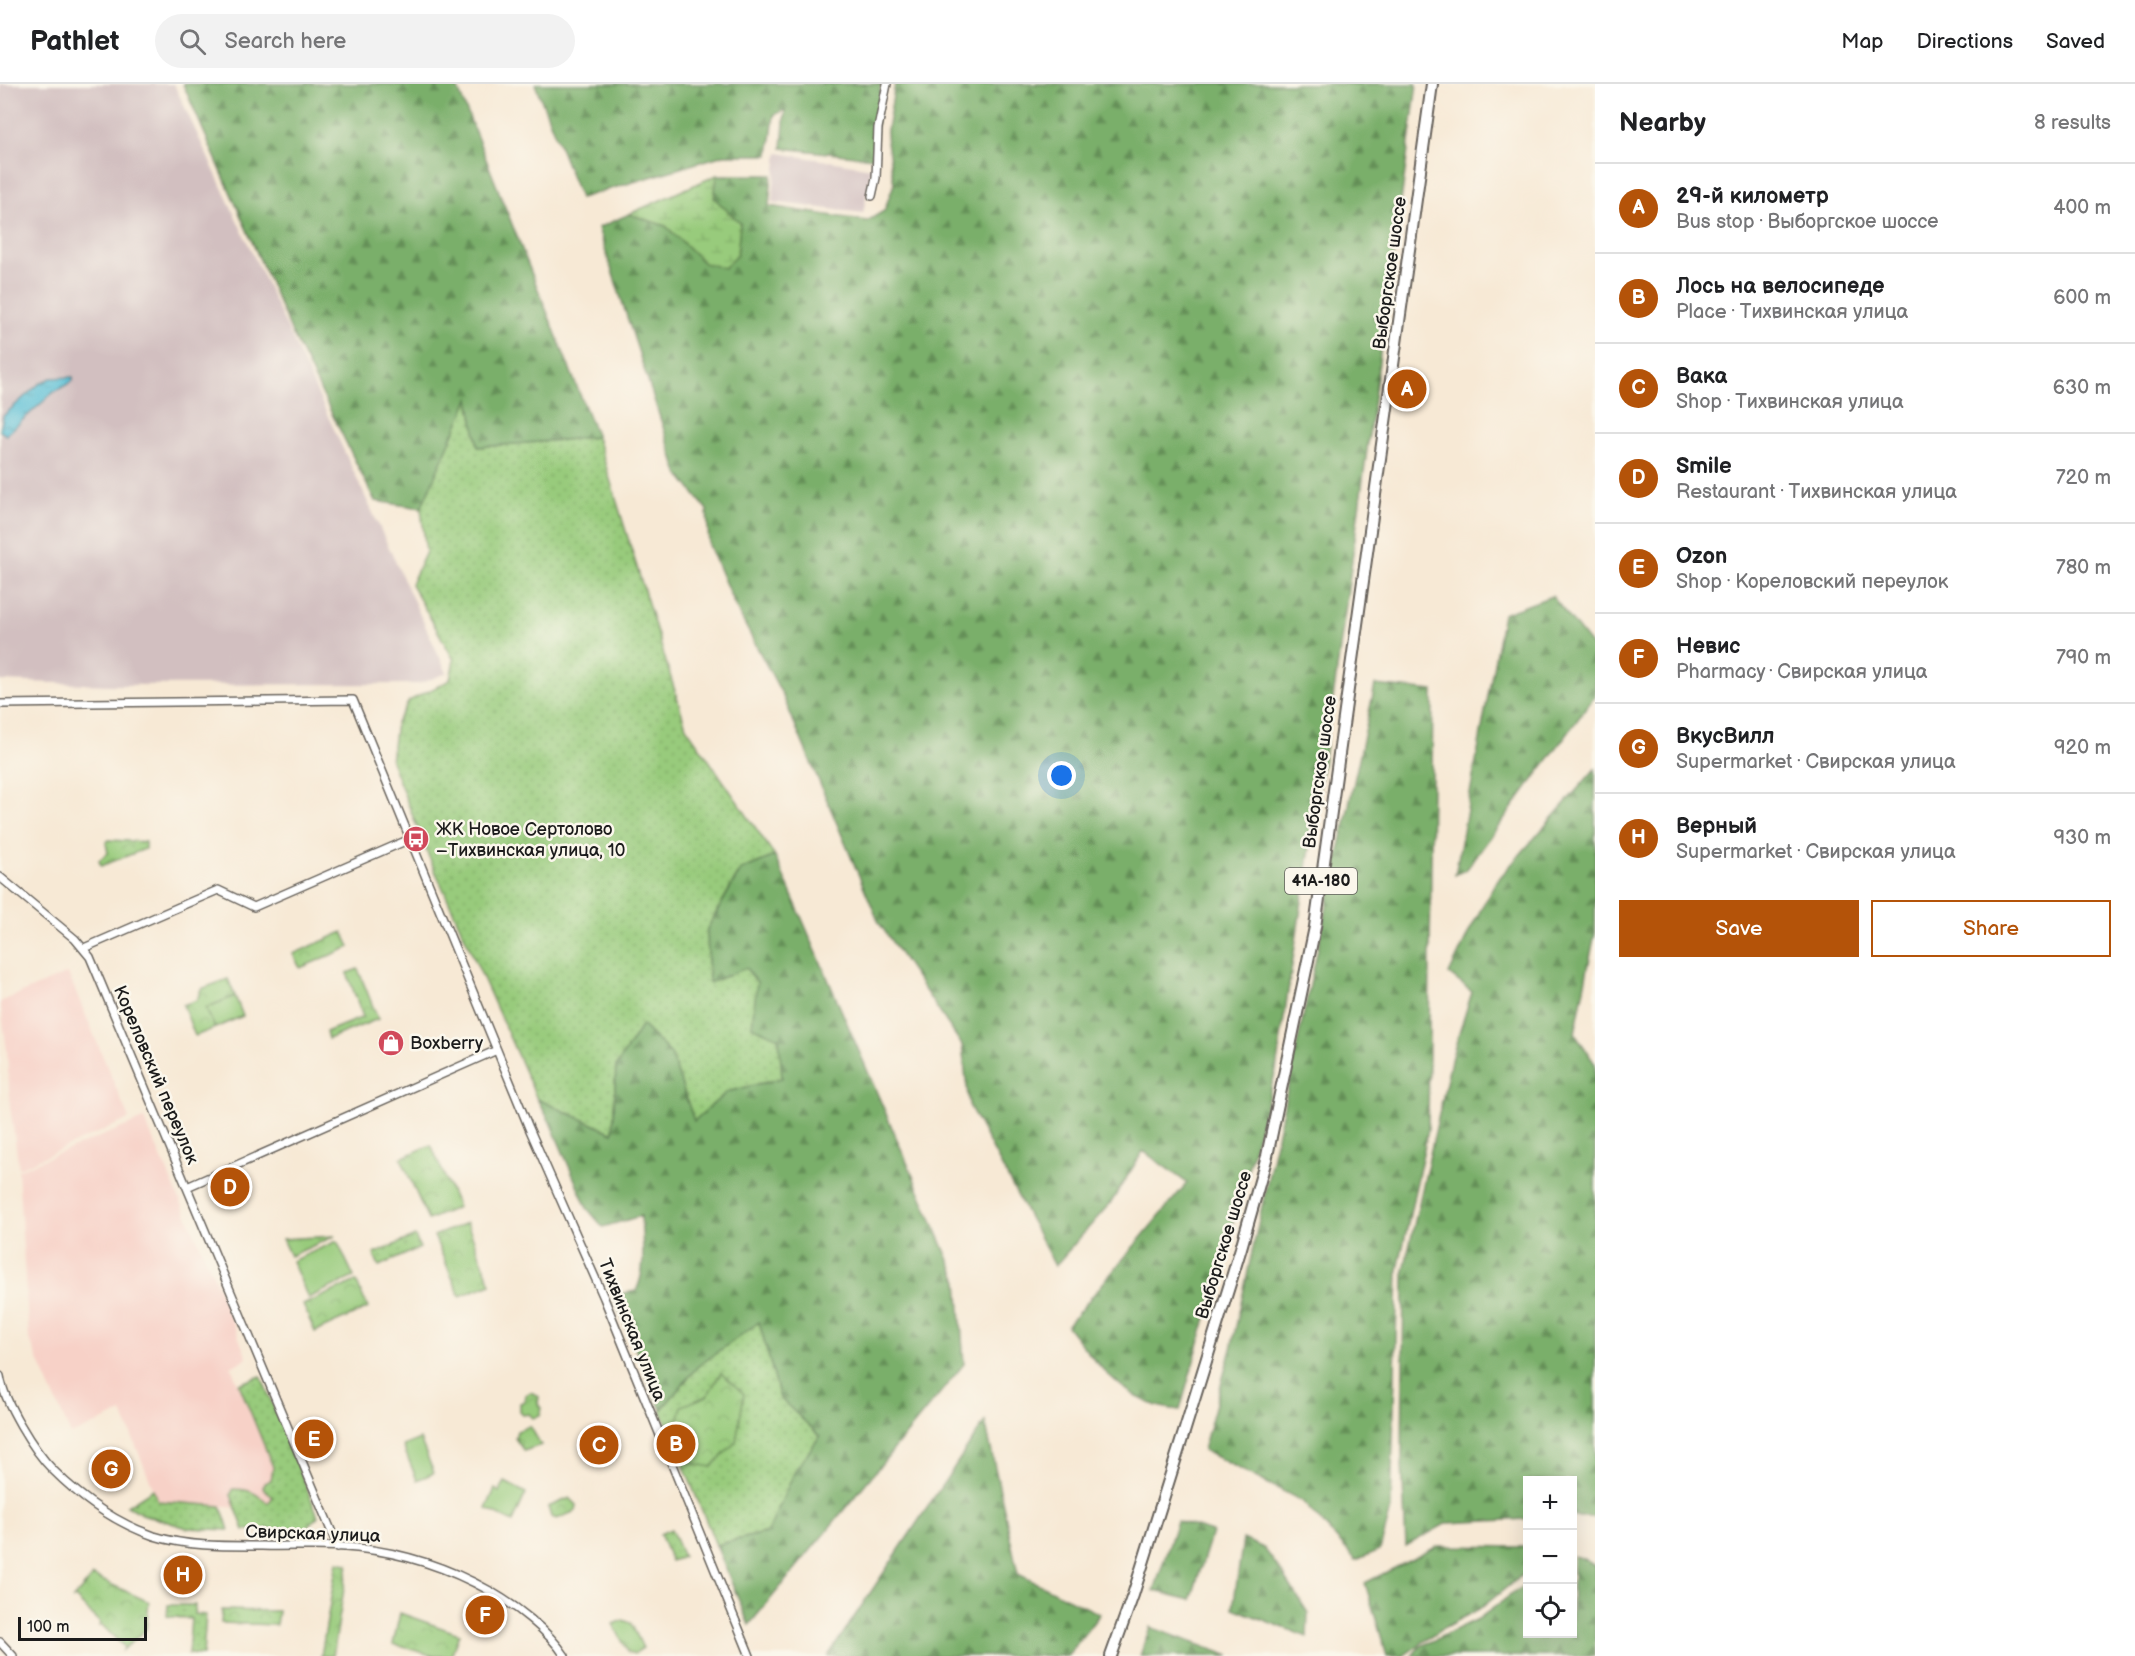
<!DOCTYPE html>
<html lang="en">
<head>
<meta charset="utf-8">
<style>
  :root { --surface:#fff; --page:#f2f2f2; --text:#202124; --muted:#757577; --line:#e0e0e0; --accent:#b45309 }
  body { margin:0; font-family:"Balsamiq Sans",sans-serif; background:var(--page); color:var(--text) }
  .controls { position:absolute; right:18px; bottom:18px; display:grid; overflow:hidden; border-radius:0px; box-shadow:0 6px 24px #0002 }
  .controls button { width:54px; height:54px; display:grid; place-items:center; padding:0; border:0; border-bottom:2px solid var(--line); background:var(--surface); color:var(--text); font:30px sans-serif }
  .scale { position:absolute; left:18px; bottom:15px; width:129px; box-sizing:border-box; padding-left:6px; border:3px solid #1c1c1c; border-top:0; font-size:16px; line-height:21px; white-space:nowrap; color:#1c1c1c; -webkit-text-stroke:4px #fbf7ec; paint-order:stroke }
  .you { position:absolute; left:1062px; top:692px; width:21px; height:21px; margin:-15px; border:4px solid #fff; border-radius:50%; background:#1a73e8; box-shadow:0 0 0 9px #1a73e833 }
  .badge { display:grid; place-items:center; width:39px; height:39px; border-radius:50%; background:var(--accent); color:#fff; font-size:20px; font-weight:700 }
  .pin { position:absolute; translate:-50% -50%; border:3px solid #fff; box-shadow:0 2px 6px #0006 }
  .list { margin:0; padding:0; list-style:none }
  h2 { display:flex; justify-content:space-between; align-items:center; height:78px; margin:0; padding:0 24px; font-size:26px }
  h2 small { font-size:20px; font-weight:400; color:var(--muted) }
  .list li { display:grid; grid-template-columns:39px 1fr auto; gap:18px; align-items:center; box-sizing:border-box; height:90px; padding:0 24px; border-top:2px solid var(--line) }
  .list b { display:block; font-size:22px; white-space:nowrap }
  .list p { margin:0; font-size:20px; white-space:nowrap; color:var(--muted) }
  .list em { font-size:20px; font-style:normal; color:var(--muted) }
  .actions { display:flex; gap:12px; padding:18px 24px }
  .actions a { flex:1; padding:14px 0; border:2px solid var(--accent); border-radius:0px; text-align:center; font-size:21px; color:var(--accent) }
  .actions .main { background:var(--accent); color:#fff }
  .icon { flex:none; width:33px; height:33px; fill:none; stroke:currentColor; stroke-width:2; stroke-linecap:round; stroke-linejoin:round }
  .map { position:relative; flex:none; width:1595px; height:1572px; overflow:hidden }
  header { display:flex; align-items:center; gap:36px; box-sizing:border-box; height:84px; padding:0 30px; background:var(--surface); border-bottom:2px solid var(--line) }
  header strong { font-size:28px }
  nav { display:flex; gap:33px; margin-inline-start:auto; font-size:21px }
  .search { width:420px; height:54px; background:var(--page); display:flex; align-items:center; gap:15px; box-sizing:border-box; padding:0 21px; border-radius:33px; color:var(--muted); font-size:22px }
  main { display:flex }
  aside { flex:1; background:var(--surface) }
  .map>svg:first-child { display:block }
</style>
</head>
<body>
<header>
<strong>Pathlet</strong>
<div class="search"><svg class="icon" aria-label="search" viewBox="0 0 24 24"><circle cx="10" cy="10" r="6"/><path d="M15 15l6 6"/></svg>Search here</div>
<nav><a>Map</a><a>Directions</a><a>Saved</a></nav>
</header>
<main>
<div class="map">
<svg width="1595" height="1572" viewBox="0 0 1595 1572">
  <defs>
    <pattern id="grass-dots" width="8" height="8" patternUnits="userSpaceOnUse" patternTransform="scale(1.5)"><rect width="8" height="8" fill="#98cb7b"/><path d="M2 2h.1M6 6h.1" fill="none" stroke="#82ae6a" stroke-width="1.8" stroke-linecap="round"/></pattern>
    <pattern id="forest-firs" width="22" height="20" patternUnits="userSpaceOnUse" patternTransform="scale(1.5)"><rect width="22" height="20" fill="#7aaf6b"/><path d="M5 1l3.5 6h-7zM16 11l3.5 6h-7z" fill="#638e57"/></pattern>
    <pattern id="wetland-marsh" width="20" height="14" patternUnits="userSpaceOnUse" patternTransform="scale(1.5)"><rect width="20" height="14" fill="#98cb7b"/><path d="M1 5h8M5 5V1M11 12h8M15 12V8" fill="none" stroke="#82ae6a"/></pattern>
    <pattern id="park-crowns" width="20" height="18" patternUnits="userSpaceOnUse" patternTransform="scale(1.5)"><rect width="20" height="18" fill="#98cb7b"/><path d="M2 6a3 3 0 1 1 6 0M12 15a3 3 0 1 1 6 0" fill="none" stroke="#82ae6a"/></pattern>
    <pattern id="water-ripples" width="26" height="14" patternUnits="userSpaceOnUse" patternTransform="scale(1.5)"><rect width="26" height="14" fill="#57bed5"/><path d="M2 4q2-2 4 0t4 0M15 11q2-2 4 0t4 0" fill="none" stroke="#479aac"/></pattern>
  </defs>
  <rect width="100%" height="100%" fill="#fbf7ec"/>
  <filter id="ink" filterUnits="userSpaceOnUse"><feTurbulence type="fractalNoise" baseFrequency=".0167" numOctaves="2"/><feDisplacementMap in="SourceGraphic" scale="12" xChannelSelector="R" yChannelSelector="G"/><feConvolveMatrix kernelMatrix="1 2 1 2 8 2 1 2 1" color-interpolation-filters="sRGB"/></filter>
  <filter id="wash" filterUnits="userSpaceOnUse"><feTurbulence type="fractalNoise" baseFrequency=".008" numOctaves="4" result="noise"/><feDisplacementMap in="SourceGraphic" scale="24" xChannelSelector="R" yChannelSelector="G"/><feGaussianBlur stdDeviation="1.35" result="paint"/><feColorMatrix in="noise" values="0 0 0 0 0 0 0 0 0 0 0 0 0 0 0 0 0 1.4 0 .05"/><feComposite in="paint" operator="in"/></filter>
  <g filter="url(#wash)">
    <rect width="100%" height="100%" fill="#f7e9d5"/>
    <path fill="#f7d1c7" d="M68,889l61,146 -110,49 -9,-62 -3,-56 -7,-48z
      M144,1035l75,169 28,70 -16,9 51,124 -14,20 -110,-11 -36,-88 -51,23 -42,-96 -11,-169z"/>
    <path fill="#d2bfc0" d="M0,0h174l273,589 -29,11 -307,1 -111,-4z
      M778,69l94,15 -9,45 -91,-11z"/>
    <path fill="url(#grass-dots)" stroke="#5a744c" stroke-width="1.5" d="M469,314l9,49 119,-10 89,290 89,129 -35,14 -33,59 2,54 37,-15 12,15 -6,43 27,12 4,40 -56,14 -33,29 -23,-67 -55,12 -3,67 -76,-34 -108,-242 -38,-96 5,-38 13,-22 41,-21 4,-20 -43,-76 15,-32 -5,-44z
      M415,1152l5,12 -41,18 -5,-12z
      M759,1238l21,76 40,38 -25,35 -27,61 -52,13 -55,-135 36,-43z
      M261,1292l57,140 -9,9v3l-65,2 -13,-35 2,-6c16,0 23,4 35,14l5,-6 -10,-9 1,-5 7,-3 2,-13 -34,-83z
      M153,1405l5,12 63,5 8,24 -42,-2 -45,-14 -15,-8z
      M671,1445l12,28 -12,4 -11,-27z
      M168,1521h27l-1,9 12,1 -3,40 -15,-1 3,-35 -24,-3z"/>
    <path fill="url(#forest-firs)" stroke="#4b6644" stroke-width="1.5" d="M183,0h273l141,353 -119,10 -9,-48 -48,109 -46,-7 -83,-168z
      M535,0h346l-8,74 -91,-10 3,-38 -11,5 -5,40h-45l-144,43z
      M895,0h522l-84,615 -57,371 -96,340c-8,-1 -16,-2 -23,-4 -40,-14 -65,-48 -90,-80l120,-143 -44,-32 -31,50 -57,65 -86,-161 -7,-60 -83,-122 -97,-229 -47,-88 -26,-61 -2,-35 -29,-37 -80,-245 31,-14 37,12 38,37 33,-8 3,-32 -26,-25 3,-23h55l-3,31 98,15 17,-10 10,-27 -8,-48z
      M1552,512l43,54v46l-128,173 -12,6 48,-261z
      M1375,601l58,6 -5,439 -30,140 -7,239 -11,41 -24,10 -54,-59 -99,-51 28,-101z
      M1595,685v164l-20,100 20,31v453h-22l-1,-37h-44l-1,39 -80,4 -41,23 -4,-83 2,-193 48,-214 20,-64 -23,-18 21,-44 25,-47z
      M775,772l183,425 6,83 -215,261 -33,-80 52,-13 27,-61 25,-35 -40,-38 -21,-76 -62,45 -36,43 -48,-115 23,-4c11,-22 6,-50 5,-75l-38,11 -16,-19 -37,-86 -13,-23 76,34 3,-67 26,-41 29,29 23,67 33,-29 55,-14 -3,-40 -27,-12 5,-44 -11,-14 -37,15 -2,-54 34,-59z
      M985,1337l33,153 82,40 -33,42h-239z
      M1177,1437l35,11 -21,68 -37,-9z
      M1243,1455l21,9 21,29 23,36 -1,24 -74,-29z
      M1438,1462l89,1v24l-46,37 -36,19 -42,29h-16l-22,-73z
      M1573,1472l9,2 13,8v90h-183l7,-9 59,-28 49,-36 1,51h44z
      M1150,1543l80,29h-90z"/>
    <path fill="url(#wetland-marsh)" stroke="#5a744c" stroke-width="1.5" d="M717,91l-3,23 26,25 -3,32 -13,13 -20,-5 -38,-37 -37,-12z"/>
    <path fill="url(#park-crowns)" stroke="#5a744c" stroke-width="1.5" d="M109,756l36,2v7l-44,17 -2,-6 9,-7 -2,-10z
      M343,848l7,15 -50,21 -7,-14z
      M358,885l20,50 -50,20 -2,-7 37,-15 -16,-44z
      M228,895l7,17 -29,12 9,20 -20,8 -12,-31 14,-5 4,-11z
      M431,1061l27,62 -30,13 -27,-62z
      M467,1139l24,61 -31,12 -26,-60z
      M335,1152l-45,20 -8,-17z
      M356,1197l12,27 -53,24 -12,-27z
      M721,1289l23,21 -8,48 -25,25 -29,-6 -9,-21 9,-34 25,-10z
      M531,1308l8,5 -1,7 4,4 -2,8 -7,2 -4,-4 -6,1 -3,-3v-9l5,-2 1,-6z
      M530,1342l11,19 -17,6 -9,-13 2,-7z
      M570,1414l7,7 -1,6 -19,8 -6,-2 -3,-10z
      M337,1478l11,2 -15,92h-12z
      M93,1492l56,26 -3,27 -23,21 1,-3 -22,-22 -3,1 1,-3 -25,-25 -3,2z
      M222,1526l56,1 -2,14 -55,-2z
      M400,1529l59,21 -8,22h-17l-41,-12z
      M623,1536l8,3 12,25 -9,6 -6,-2 -15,-28z"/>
    <path fill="#98cb7b" stroke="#5a744c" stroke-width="1.5" d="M235,912l8,20 -28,12 -9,-20z
      M337,1157l17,36 -46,21 -16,-37z
      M420,1355l14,34 -17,7 -14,-34z
      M505,1398l21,11 -13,29 -27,-13 9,-20 4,3z"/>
    <path fill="url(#water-ripples)" stroke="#3a6d78" stroke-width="1.5" d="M73,293v4l-19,11 -48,43 -6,-4 3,-15 36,-32 12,-6z"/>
  </g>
  <g filter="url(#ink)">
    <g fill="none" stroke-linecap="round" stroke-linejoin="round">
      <defs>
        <path id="street" d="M872,112l4,-18 2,-50 9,-44
          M0,620l353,-4 176,428 75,170 146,358
          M0,793l75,62 15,18 248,590
          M84,864l134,-58 36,17 156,-68
          M187,1103l310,-137
          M0,1292c4,26 34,75 53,94 28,28 63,53 101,66 35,11 72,10 108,10 31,1 64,-2 95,2 47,5 92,20 133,43 26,15 58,39 75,65
          M0,1558l13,14"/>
        <path id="primary" d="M1111,1572l22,-61 52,-166 56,-181 26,-92 48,-229 117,-843"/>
      </defs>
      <use href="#street" stroke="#69645d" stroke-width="10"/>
      <use href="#primary" stroke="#69645d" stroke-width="14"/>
      <use href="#street" stroke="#fff" stroke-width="7"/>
      <use href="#primary" stroke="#fff" stroke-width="10"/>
    </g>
  </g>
  <defs>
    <symbol id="bus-disc" viewBox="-11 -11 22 22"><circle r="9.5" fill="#d1495b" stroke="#fbf7ec"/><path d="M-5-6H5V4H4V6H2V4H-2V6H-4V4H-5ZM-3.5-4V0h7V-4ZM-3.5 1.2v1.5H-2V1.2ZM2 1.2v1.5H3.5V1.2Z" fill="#fff"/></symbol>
    <symbol id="shop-disc" viewBox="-11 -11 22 22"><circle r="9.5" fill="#d1495b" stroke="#fbf7ec"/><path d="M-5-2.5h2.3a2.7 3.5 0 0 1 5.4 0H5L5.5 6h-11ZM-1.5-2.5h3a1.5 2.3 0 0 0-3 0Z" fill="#fff"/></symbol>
  </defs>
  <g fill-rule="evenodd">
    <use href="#bus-disc" x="401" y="740" width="30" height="30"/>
    <use href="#shop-disc" x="376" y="944" width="30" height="30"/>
  </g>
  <g text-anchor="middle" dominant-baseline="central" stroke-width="5" stroke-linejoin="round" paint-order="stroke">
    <rect fill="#fbf7ec" stroke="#5f5e5a" stroke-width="1.5" x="1285" y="784" width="72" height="26" rx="4.5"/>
    <g font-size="16" font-weight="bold" fill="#1c1c1c">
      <text x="1321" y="797">41А-180</text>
    </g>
    <g font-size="18" fill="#1c1c1c" stroke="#fbf7ec">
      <text transform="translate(1390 189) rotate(-82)">Выборгское шоссе</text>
      <text transform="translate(1320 688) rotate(-82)">Выборгское шоссе</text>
      <text transform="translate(156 991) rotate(67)">Кореловский переулок</text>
      <text transform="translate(1224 1161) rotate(-73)">Выборгское шоссе</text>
      <text transform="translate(632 1246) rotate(68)">Тихвинская улица</text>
      <text transform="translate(313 1450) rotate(2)">Свирская улица</text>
    </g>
    <g font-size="18" fill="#1c1c1c" stroke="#fbf7ec" text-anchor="start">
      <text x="436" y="745">ЖК Новое Сертолово<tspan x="436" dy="21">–Тихвинская улица, 10</tspan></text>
      <text x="410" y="959">Boxberry</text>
    </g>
  </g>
</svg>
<div class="controls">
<button>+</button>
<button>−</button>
<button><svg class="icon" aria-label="locate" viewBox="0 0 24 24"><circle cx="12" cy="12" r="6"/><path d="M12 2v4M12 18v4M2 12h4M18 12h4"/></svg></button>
</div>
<div class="scale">100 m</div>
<div class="you"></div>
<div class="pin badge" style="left:1407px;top:305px">A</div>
<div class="pin badge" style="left:676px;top:1360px">B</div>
<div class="pin badge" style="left:599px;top:1361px">C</div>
<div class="pin badge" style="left:230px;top:1103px">D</div>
<div class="pin badge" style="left:314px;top:1355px">E</div>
<div class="pin badge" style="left:485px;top:1531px">F</div>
<div class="pin badge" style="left:111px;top:1385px">G</div>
<div class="pin badge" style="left:183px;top:1491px">H</div>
</div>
<aside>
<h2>Nearby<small>8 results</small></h2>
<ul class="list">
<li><span class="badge">A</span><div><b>29-й километр</b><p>Bus stop · Выборгское шоссе</p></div><em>400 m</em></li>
<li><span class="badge">B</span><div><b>Лось на велосипеде</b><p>Place · Тихвинская улица</p></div><em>600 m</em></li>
<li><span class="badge">C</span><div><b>Вака</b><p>Shop · Тихвинская улица</p></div><em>630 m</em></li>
<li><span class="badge">D</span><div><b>Smile</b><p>Restaurant · Тихвинская улица</p></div><em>720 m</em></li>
<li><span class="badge">E</span><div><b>Ozon</b><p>Shop · Кореловский переулок</p></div><em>780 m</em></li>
<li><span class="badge">F</span><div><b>Невис</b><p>Pharmacy · Свирская улица</p></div><em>790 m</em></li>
<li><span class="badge">G</span><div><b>ВкусВилл</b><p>Supermarket · Свирская улица</p></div><em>920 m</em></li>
<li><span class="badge">H</span><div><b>Верный</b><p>Supermarket · Свирская улица</p></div><em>930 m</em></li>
</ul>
<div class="actions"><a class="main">Save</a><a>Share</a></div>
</aside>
</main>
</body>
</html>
